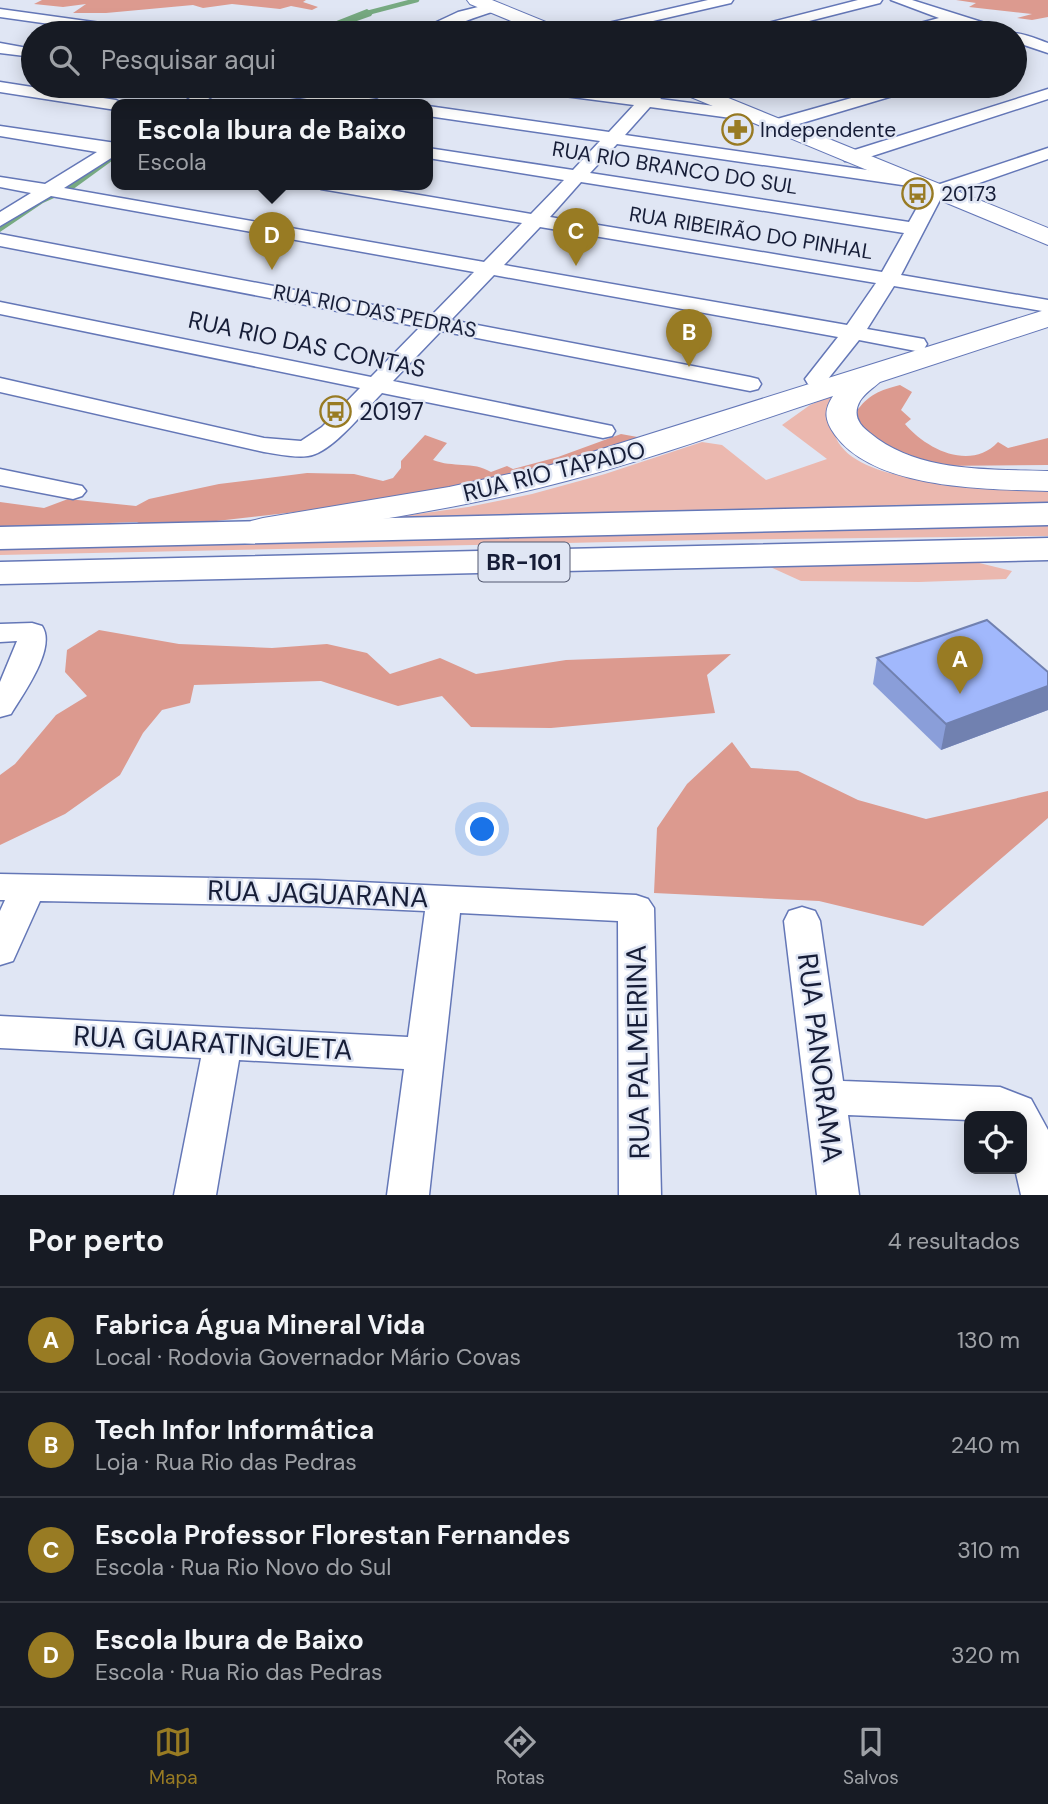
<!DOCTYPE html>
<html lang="pt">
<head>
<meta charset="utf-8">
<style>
  :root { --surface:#171b24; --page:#242831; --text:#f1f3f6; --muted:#9ea1a6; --line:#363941; --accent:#987b23 }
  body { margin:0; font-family:"DM Sans",sans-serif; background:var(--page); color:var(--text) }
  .controls { position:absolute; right:21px; bottom:21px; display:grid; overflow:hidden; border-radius:14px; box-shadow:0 4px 18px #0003 }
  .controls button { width:63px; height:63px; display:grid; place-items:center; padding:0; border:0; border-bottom:2px solid var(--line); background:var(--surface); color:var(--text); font:35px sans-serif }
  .you { position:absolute; left:483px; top:830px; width:24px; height:24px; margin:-18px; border:5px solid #fff; border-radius:50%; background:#1a73e8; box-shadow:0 0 0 10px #1a73e833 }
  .badge { display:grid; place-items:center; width:46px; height:46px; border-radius:50%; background:var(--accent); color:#fff; font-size:23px; font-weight:700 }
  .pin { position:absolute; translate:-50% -58px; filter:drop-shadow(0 2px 4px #0008) }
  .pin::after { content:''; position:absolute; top:37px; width:24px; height:21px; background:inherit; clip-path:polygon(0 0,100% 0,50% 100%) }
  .popup { position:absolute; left:111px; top:99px; width:322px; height:91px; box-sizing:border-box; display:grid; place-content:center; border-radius:14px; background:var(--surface); filter:drop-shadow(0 2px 5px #0005); font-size:23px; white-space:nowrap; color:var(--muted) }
  .popup b { font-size:26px; color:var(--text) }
  .popup::after { content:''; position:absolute; left:50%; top:100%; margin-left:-14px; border:14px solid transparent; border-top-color:var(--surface) }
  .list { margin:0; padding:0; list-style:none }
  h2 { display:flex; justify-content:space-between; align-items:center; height:91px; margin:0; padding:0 28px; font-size:30px }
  h2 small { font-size:23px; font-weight:400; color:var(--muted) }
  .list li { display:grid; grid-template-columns:46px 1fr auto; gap:21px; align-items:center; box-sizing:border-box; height:105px; padding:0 28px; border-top:2px solid var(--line) }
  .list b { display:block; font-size:26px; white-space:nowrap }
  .list p { margin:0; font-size:23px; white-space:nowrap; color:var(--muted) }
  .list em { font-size:23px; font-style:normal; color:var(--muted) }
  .icon { flex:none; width:38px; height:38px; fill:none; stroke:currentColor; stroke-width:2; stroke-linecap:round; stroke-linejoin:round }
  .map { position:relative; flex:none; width:1048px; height:1195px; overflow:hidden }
  .search { position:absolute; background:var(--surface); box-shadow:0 4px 18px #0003; left:21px; right:21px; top:21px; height:77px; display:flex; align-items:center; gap:18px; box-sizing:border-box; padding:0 24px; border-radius:38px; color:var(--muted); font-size:26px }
  .sheet { height:511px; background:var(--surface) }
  nav { display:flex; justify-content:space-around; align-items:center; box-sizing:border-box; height:98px; border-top:2px solid var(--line); background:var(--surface); font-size:19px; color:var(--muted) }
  nav a { display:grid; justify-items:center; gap:4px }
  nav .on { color:var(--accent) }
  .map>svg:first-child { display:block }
</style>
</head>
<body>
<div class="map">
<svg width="1048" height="1195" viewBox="0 0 1048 1195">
  <rect width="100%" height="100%" fill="#e0e6f4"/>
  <path fill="#ebb8af" d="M831,396l2,1c1,11 -1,27 2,38 18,55 166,50 213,52v19l-681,15 101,-14 64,-13 73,-20 97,-32 20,3 44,35 61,-21 -45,-34 28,-20z
    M1048,522v14l-344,4 -704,15v-11z
    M967,560l45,11 -6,8 -87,3 -118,-1 -33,-15z"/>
  <path fill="#dc9a8f" d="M42,0h264l-3,2 15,5 -6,3 -21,-4 -11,3 -48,-5 -29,4 -10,-3 -87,8h-33l13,-9 -23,3 -29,-3z
    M956,0h92v17l-16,3 -15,-2 15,-4 -63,-7 7,-4z
    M900,385l12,7 -11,18 10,9 -6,5c22,26 66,47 93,18l10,6 40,-10v27l-113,1 -22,-5 -51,-32 -6,-17c12,-17 24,-22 44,-27z
    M621,434l33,6 -125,36 -198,32 -159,18h-28l-7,-4 -137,5v-25l44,6 24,-9 68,7 13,-7 70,-15 88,-11 47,1 29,7 10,-3 8,-10v-7l24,-26 22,8 -14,17c20,8 40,1 58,12l16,-6 6,3 45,-12z
    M99,630l80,14 93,4 55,-4 40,9 23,21 50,-16 36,16 90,-14 165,-6 -24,21 8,38 -164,15 -80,-1 -29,-31 -44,10 -77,-25 -127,4 -4,18 -28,7 -19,23 -23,42 -55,39 -65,31v-70l15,-11 41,-49 31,-19 -22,-24 2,-22z
    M732,742l19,26 47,3 60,29 68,19 122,-28v27l-125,108 -104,-25 -165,-8 3,-65 30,-44z"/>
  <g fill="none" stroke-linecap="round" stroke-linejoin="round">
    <path stroke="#77aa81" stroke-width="4.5" d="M367,13l50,-13"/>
    <path fill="#77aa81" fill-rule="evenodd" d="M367,9l6,4 -2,3 -48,17h-17z
      M116,147v11l-44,32 -29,13 -43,29v-13l31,-22 29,-13 31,-24z"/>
    <defs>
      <path id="minor" d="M708,0h25l-2,3 -130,30h-25l2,-3z
        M858,0h24l-2,3 -118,30h-23l2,-3z
        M891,0h21l95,30 2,3h-21l-34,-10 -39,10h-23l2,-3 45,-12z
        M494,3l7,4 -2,3c-28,7 -58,24 -86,23l45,-21z
        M0,9l144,20 7,4h-37l-114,-16z
        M1012,33c12,0 25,6 36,10v10l-33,-11v-9z
        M0,43l33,6v8l-33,-4z
        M0,82l116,18 7,4h-7v6l-116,-18z
        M208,86h19l-26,18h-20z
        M244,86h39l93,13 8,5h-43l-89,-13z
        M518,86h43l81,10 15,-10h18l-15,13 93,12 8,5 -8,5 -103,-14 -25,28 284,41 9,5 -9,5 -292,-42 -27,29 319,49 19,-34 120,-40v11l-106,37 -41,79 147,25v12l-154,-26 -27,43 57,10 3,5 -3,5 -8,2 -57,-11 -35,44h-16l-3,-5 33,-42 -344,-62 -43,45 299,57 8,2 3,5 -3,5 -8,2 -309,-60 -48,50 219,45 3,5 -3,5 -9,2 -221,-45c-17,17 -50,60 -74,63 -14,2 -30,-2 -44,-4l-264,-60v-14l264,60 37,3 21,-14 38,-39 -360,-74v-12l371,75 49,-50 -420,-81v-12l431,82 43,-44 -423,-76 -51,30v-14l31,-19 -31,-6v-10l45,7 52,-32 -97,-16v-10l116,17v12l-52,33 420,74 38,-39 -201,-34 -9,-5h43l176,30 33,-34 -136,-22v-10l145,22 27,-29 -172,-25v-10l181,26 25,-27 -108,-14zM581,182l323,51 -22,39 -332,-55zM540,227l336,56 -29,42 -343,-60z
        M894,86h24l-2,3 -134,40h-12l-2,-4 2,-4z
        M1048,89v10l-191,62h-12l-3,-4 3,-4z
        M0,469l82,17 4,5 -4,5 -9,3 -73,-14z
        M32,623l10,3c15,22 -19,68 -31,88l-11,3v-35l17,-41 -17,1v-18z
        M0,874l316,6 320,15 12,4 6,9 7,287h-42l-1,-274 -158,-8 -31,282h-42l17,-126 -165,-9 -23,135h-42l27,-137 -201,-10v-32l408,21 17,-126 -109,-5 -276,-5 -27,60 -13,4v-54l5,-11h-5z
        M802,907l13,4 5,10 23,160 157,6 31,12 17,31v65h-27l-6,-26h7v-53h-53v4l-121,-5 11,80h-42l-33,-274 5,-10z"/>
      <path id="major" d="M467,0h25l71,29 3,4h-26l-70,-29z
        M671,86h28l349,142v17l-374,-155z
        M1048,309v18l-168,55c-7,6 -15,11 -20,19 -8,14 -1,24 10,32 48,40 119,36 178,38v20c-61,-2 -173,-1 -213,-56 -10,-14 -12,-24 -2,-39 -87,28 -174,61 -263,84 -101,27 -204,42 -307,58l-12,-3 -5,-7 5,-7 12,-3 186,-31 102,-22z"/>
      <path id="highway" d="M1048,503v22l-1048,24v-22z
        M1048,538v22l-1048,24v-22z"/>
    </defs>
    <use href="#minor" stroke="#6477b7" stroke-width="3"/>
    <use href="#major" stroke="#6477b7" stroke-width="2"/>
    <use href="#highway" stroke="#6477b7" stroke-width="3"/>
    <use href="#minor" fill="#fff" fill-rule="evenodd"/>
    <use href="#major" fill="#fff" fill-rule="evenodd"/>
    <use href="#highway" fill="#fff" fill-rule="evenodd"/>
  </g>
  <path fill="#8a9ed9" d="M877,658l171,14v38l-107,40 -68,-66z"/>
  <path fill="#7181b0" d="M1048,686v24l-107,40 5,-26z"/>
  <path fill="#a1b8fc" stroke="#7181b0" stroke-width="2" d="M987,620l61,52v14l-102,38 -69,-66z"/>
  <defs>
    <symbol id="pharmacy-ring" viewBox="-11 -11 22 22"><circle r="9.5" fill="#e0e6f4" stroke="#987b23" stroke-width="1.5"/><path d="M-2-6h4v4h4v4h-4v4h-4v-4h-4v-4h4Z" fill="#987b23"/></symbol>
    <symbol id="bus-ring" viewBox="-11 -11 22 22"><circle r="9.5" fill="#e0e6f4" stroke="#987b23" stroke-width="1.5"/><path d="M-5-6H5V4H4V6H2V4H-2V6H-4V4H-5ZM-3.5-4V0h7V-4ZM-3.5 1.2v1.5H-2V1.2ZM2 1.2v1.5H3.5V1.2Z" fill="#987b23"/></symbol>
  </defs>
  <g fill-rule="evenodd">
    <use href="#pharmacy-ring" x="720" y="112" width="35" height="35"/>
    <use href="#bus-ring" x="900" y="176" width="35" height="35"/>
    <use href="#bus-ring" x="318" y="394" width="35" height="35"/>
  </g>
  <g text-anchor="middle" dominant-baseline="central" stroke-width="5" stroke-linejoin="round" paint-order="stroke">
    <g font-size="21" fill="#161d37" stroke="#e0e6f4" text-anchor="start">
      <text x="760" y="130">Independente</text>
      <text x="941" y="194">20173</text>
    </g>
    <g font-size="21" fill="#161d37" stroke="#e0e6f4">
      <text transform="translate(675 168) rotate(9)">RUA RIO BRANCO DO SUL</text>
      <text transform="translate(751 233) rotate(9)">RUA RIBEIRÃO DO PINHAL</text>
      <text transform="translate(375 311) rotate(11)">RUA RIO DAS PEDRAS</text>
    </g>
    <rect fill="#e0e6f4" stroke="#535970" stroke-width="2" x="478.5" y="542.5" width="91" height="39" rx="5"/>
    <g font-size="23" font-weight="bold" fill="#161d37">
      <text x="524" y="562">BR-101</text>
    </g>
    <g font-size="24" fill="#161d37" stroke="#e0e6f4">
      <text transform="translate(307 344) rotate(12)">RUA RIO DAS CONTAS</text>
      <text transform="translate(554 471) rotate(-14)">RUA RIO TAPADO</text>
    </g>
    <g font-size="24" fill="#161d37" stroke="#e0e6f4" text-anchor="start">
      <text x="359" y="411">20197</text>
    </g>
    <g font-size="28" fill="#161d37" stroke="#e0e6f4">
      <text transform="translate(318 894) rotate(2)">RUA JAGUARANA</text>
      <text transform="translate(213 1043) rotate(3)">RUA GUARATINGUETA</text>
      <text transform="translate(638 1052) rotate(-91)">RUA PALMEIRINA</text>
      <text transform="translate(820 1058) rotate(83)">RUA PANORAMA</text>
    </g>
  </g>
</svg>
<div class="controls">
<button><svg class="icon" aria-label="locate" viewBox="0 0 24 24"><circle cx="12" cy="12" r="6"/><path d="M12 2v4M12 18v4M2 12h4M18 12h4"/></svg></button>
</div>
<div class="you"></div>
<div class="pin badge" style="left:960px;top:694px">A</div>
<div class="pin badge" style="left:689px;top:367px">B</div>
<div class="pin badge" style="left:576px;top:266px">C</div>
<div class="pin badge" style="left:272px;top:270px">D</div>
<div class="popup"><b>Escola Ibura de Baixo</b>Escola</div>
<div class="search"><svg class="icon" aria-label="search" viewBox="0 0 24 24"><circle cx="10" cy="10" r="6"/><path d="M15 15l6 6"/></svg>Pesquisar aqui</div>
</div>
<section class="sheet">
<h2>Por perto<small>4 resultados</small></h2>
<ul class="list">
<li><span class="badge">A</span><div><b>Fabrica Água Mineral Vida</b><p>Local · Rodovia Governador Mário Covas</p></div><em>130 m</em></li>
<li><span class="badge">B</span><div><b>Tech Infor Informática</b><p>Loja · Rua Rio das Pedras</p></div><em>240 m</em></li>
<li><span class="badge">C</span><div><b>Escola Professor Florestan Fernandes</b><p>Escola · Rua Rio Novo do Sul</p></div><em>310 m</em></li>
<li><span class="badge">D</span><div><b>Escola Ibura de Baixo</b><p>Escola · Rua Rio das Pedras</p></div><em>320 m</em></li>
</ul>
</section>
<nav>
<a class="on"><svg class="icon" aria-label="map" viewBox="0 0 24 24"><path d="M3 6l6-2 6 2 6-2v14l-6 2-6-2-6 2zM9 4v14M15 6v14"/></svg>Mapa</a>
<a><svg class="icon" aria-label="directions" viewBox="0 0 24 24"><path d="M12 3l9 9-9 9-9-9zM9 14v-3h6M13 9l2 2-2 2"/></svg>Rotas</a>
<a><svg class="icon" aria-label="saved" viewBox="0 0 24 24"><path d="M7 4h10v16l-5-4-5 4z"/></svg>Salvos</a>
</nav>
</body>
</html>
